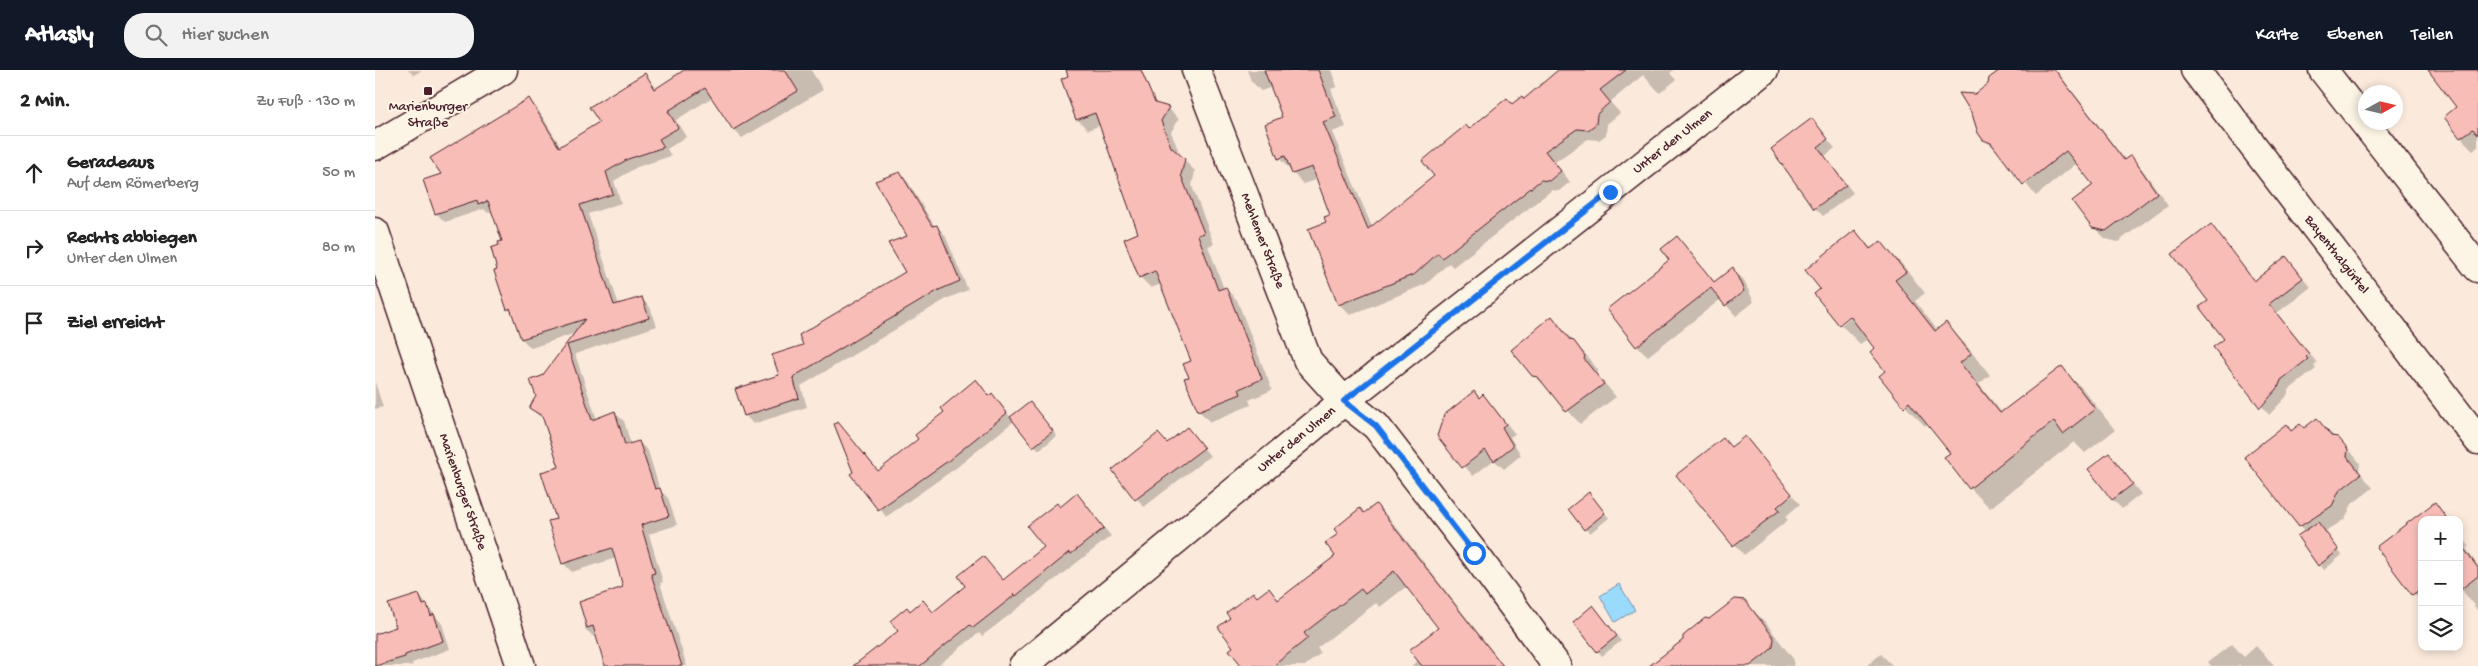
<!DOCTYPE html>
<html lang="de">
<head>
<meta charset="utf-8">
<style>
  :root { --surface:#fff; --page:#f2f2f2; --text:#222; --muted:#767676; --line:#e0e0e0; --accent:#111827 }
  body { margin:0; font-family:"Gochi Hand",sans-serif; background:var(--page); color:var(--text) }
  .controls { position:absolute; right:15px; bottom:15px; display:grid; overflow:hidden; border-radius:10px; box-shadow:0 2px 8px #0003 }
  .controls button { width:45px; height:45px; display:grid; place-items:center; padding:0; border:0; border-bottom:1px solid var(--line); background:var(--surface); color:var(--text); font:25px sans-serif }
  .compass { position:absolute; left:1983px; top:15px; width:45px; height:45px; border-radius:50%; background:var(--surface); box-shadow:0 2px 8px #0003; rotate:82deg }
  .stop { position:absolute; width:15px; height:15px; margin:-11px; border:4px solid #1a73e8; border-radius:50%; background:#fff }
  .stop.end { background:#1a73e8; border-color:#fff; box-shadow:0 1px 5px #0008 }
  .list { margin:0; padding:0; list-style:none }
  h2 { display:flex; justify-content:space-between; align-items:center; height:65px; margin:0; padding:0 20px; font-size:21px }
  h2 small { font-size:16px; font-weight:400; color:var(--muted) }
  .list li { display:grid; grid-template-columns:32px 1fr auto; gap:15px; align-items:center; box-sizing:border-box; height:75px; padding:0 20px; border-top:1px solid var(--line) }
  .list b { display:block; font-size:19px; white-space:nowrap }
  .list p { margin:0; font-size:16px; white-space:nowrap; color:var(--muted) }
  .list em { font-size:16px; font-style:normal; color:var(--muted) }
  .icon { flex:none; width:28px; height:28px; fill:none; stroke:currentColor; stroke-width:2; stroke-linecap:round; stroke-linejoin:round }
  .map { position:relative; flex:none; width:2103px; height:596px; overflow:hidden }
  header { display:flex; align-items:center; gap:30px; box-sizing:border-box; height:70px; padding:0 25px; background:var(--accent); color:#fff }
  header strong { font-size:24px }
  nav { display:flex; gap:28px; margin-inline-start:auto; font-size:18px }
  .search { width:350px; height:45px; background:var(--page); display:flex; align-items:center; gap:12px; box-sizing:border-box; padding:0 18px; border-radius:20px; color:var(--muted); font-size:19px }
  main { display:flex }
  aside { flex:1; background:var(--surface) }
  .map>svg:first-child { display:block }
</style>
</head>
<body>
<header>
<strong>Atlasly</strong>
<div class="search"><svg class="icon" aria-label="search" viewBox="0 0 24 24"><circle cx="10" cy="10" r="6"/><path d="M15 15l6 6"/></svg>Hier suchen</div>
<nav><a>Karte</a><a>Ebenen</a><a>Teilen</a></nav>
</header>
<main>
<aside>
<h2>2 Min.<small>Zu Fuß · 130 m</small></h2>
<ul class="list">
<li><svg class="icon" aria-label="ahead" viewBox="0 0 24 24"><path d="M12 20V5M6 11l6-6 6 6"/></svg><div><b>Geradeaus</b><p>Auf dem Römerberg</p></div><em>50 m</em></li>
<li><svg class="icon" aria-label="right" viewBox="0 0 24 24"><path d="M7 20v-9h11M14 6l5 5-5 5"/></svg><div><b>Rechts abbiegen</b><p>Unter den Ulmen</p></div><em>80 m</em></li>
<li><svg class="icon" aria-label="arrive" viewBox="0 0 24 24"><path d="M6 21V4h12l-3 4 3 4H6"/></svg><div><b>Ziel erreicht</b></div></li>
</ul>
</aside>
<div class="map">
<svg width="2103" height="596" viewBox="0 0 2103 596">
  <rect width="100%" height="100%" fill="#fbeadc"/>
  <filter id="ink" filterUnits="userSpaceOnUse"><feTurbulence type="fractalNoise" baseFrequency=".02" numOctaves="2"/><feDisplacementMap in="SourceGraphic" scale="10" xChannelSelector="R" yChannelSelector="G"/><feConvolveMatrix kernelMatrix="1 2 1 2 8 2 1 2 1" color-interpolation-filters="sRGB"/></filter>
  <g filter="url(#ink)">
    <path fill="#9adbfc" stroke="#7a90a8" d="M1244,514l16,26 -20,12 -15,-26z"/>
    <path fill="#0003" d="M33,0h14l-8,5z
      M320,0h116l12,20 -81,48 -9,-9 -20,-32 -37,23 10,17 -19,12 4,7 -34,11 -23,14 7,22 -33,11 31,91 22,-7 9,9 7,19 -82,28 22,66 18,-7 9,8 7,24 8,-3 9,9 12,39 8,8 9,27 -28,9 14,48 -3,1 27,83h-81l-9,-30 -3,1 -9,-8v-12l39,-29 -8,-30 -44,14 -9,-9 -6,-43 3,-53 -16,-47 -14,-12 7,-12 6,-19 33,-44 -45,15 -9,-9 -9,-25 -5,-5 -9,-39 1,-24 3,-4 -10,-31 -5,2 -4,-4 -39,13 -9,-9 7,-39 85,-75 9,9 24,39 40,-24 44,-48 12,14z
      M692,0h77l-17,7 20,25 21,6 11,11 -8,13 10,25 14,14 -3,15 22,58 -6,2 16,43h2l11,11 35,90 -23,10 2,5 -41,17 -11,-11 -9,-34 2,-16 -31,-77 -10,4 -11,-11v-43l-29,-76 2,-1 -12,-32 -13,5 -11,-11z
      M872,0h84l6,17 -6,2 15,38 -14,5 40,95 64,-51 33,-46 55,-30 36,-30h114l-4,3 6,7 -16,13 -17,-18 -33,27 10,11 -13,11 -1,11 -7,5 -11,-1 -33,23 15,20 -11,9 -7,-1 -99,77 -4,-4 -23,21 -76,31 -11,-11 -11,-81 3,-8 -13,-36 -15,5 -24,-26 5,-40 -12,-31 -11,4 -10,-10z
      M1628,0h53l70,91 5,-4 11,12 26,36 -50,37 -12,-3 -13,-12 1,-41 -17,-23 -41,33 -36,-43 -16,-14 -8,-44z
      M2055,0h48v77l-5,3 -12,-12 -3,-31z
      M1436,50l24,28 -10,8 28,37 -30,23 -8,-8z
      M524,103l9,9 27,45 2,-1 8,9 23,55 -20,8 -147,88 6,21 -54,17 -8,-9 60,-69 102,-74 2,-36z
      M1836,156l44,55 31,-23 25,29 -34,26 40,50 -3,3 2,3 -26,20 -4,8 -17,18 -54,-67 11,-9 -16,-38z
      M1480,162l17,17 8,-7 21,21 24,30 -10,8 23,30 8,-7 20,21 24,30 -11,9 23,29 59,-45 21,20 33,42 -30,23 -11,-11 -84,66 -20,-20 -19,-35 -23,-29 -3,2 -20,-20 -29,-58 -7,-10 -9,6 -19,-19 15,-12 -2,-2 -13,11v2l-25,-30 6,-5z
      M1302,167l38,46 18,-14 10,10 11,23 -18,14 -15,-17 -73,57 -11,-10 34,-86z
      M1177,248l35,38 11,14 -1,4 19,23 -36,27 -31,-35 -16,-14z
      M601,311l14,15 2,-1 8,8 11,15 23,-10 23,28 -18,14 -25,-29 -58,47 -70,49 -32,-45 -16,-49 41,49 41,-33z
      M0,312l8,25 -8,2z
      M1099,323l6,6 3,-3 9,9 23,29 -5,3 11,18 -17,14 -10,-9 -21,16 -34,-40z
      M1942,350l34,32 9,11 -1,8 14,17 -21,16 -7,15 -20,13 17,23 -18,15 -25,-33 6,-5 -5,-6 -9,-94 13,-3z
      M819,366l16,20 -66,51 -31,-37 54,-26z
      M1370,368l55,66 -15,13 3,3 -44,35 -66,-80 54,-27z
      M1734,385l32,39 -19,15 -9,-9z
      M702,425l34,41 -86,67 -43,33 -3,-3 -42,33h-82l44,-35 105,-50 42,-34 14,-39z
      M1218,428l16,20 -19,15 -5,-4z
      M2060,434l14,16h-27v83l-44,-56z
      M1001,435l14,14 114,147h-93l8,-6 21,-32 -33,-42 -27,21 -4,-4 -59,45 4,5 -16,13h-55l7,-68 11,-9 11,11 58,-44 28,-42z
      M2084,463l10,13 -3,3 12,17v45l-19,-25z
      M44,525l23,29 8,25 -38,14 1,2 -3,1h-35v-31l22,-7z
      M1369,531l21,21 29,38 -1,6h-135v-5l48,-41 3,1z
      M1223,542l23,29 -19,15 -4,-5z
      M1857,574l12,13 12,-11 18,20h-63l-3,-4z
      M1506,584l12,12h-27z"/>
    <path fill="#f9bdb8" stroke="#4a1f2b" d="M309,0h101l13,21 -65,39 -28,-42 -37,23 10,17 -19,11 5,8 -36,12 -22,13 7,22 -33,11 34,100 28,-8 7,21 -82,27 25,75 23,-9 10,34 14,-4 16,48 5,-1 9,28 -28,9 14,48 -4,1 31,92h-77l-12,-40 -6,2 -8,-26 44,-15 -11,-39 -50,16 -14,-43 8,-2 -15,-47 18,-5 -17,-51 -13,-8 7,-12 -6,-16 12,-4 43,-57 -64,20 -11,-31 -3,2 -13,-39 3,-1 -6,-22 8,-3 -1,-3 4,-1 -14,-40 -10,4 -1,-5 -42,14 -12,-34 18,-6 -11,-16 99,-60 30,49 40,-25 -10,-15 56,-34 10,16z
      M691,0h75l14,33 14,4 -8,14 10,26 14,12 -4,16 23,58 -6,2 20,55 8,-3 36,92 -23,10 2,5 -43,17 -14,-33 5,-1 -6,-13 8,-3 -36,-90 -16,7 -15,-39 14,-6 -43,-120 -19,7 -15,-41 7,-3z
      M889,0h54l18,47 -13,5 45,107 66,-53 -12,-15 44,-36 3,4 38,-31 5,6 10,-8 2,3 34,-29h68l-26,20 10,12 -13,12 -1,10 -8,6 -11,-1 -32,22 16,20 -12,10 -8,-1 -99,78 -4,-5 -23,21 -77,31 -30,-76 18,-7 -2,-5 6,-2 -18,-48 -20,7 -7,-18 -7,3 -13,-35 17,-7z
      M1625,0h55l69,90 7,-5 26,38 -51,38 -14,-3 -20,-27 21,-16 -27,-34 -43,34 -32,-42 -8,-3 -5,-7 -6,-19 -13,-21 16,1 13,-10 1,-6z
      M2053,0h50v65l-5,-6 -13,9 -16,-21 12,-10z
      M1437,48l16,21 -10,8 28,38 -32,24 -43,-60z
      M525,102l32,54 5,-1 23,56 -21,9 -146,87 6,21 -55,18 -9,-27 44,-14 -7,-20 31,-10 -4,-10 106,-63 -17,-29 19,-7 -32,-55z
      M1836,154l43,57 32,-25 17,22 -34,26 40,50 -3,3 2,2 -27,21 -3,8 -18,20 -47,-61 11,-8 -25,-32 9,-6 -36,-47z
      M1480,160l15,19 11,-8 25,31 -11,8 40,51 11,-9 25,32 -11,9 40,50 62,-47 33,43 -32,25 -9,-13 -85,68 -25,-32 6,-4 -41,-51 -5,5 -25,-31 6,-5 -15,-19 4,-4 -24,-32 -11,9 -25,-31 6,-5 -15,-19z
      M1302,166l37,46 19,-15 11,24 -19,15 -14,-18 -75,59 -29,-38 62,-49 -8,-11z
      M1177,246l18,24 4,1 11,15 -1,3 20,25 -38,28 -28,-35 -6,-1 -21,-26z
      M601,309l13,17 3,-3 15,20 -59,48 -70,49 -28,-36 3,-2 -19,-48 4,-2 40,49 40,-32 -3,-4 29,-23 -3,-4z
      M1099,321l5,7 4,-4 23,30 -4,3 11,19 -19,15 -9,-11 -23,18 -25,-32 7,-21z
      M655,332l23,29 -20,16 -23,-30z
      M1942,348l14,18 7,1 10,12 -1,7 14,18 -22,17 -7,15 -33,21 -55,-70 42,-33 5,7 9,-7 4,4z
      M812,357l17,21 -69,52 -23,-30 46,-37 9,10z
      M1370,366l47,58 -15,13 3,3 -47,36 -57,-71 47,-37 8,9z
      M1734,383l24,31 -21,16 -24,-31z
      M1214,422l16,21 -21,17 -16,-21z
      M702,423l27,35 -33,26 -1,-2 -54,44 -3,-3 2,2 -42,33 -3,-3 -50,41h-67l45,-35 -8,-10 17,-14 3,4 13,-11 10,12 32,-26 -7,-10 25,-20 20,24 41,-33 -17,-21 30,-23 3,4z
      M2060,432l13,18h-26v68l-10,7 -36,-48z
      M1001,434l127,162h-81l-13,-16 29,-22 -44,-57 -29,23 -4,-5 -57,44 4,5 -35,28h-31l-13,-16 4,-3 -15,-20 12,-9 -4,-5 27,-21 4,5 12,-9 9,12 57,-44 -10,-13 13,-9 -4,-5 26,-21 4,5z
      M1943,452l21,28 -21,16 -21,-30z
      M2084,472l19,26v8l-18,14z
      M44,524l4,11 4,-1 4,12 3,-2 9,27 -38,14v2l-30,9v-32l21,-7 -8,-23z
      M1360,529l10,1 29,38 -1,9 -6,6 -17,13h-101l34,-26v-4l6,-5 16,-13 4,1z
      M1218,535l24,31 -20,16 -24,-30z"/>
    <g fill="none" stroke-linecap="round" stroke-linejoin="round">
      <defs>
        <path id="street" d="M821,0l112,291 36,40 32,25 98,127 83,113
          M0,76l128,-76
          M0,162l146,434
          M648,596l321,-265 420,-331"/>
        <path id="secondary" d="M1820,0l283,370
          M1948,0l155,198"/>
      </defs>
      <use href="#street" stroke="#4a1f2b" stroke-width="31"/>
      <use href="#secondary" stroke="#4a1f2b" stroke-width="31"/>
      <use href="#street" stroke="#fcf5e5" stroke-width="28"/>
      <use href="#secondary" stroke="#fcf5e5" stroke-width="28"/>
    </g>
  </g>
  <g fill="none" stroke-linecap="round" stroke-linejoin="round" filter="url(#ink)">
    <path stroke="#1a73e8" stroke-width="6" d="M1099,483l-98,-127 -32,-25 266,-209"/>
  </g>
  <rect fill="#4a1f2b" stroke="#fcf5e5" stroke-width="2" x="48" y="16" width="10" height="10" rx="2.5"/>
  <g text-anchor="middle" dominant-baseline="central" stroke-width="4" stroke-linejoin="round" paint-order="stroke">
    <g font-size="14" fill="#4a1f2b" stroke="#fcf5e5">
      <text x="53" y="37">Marienburger<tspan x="53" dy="16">Straße</tspan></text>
    </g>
    <g font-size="14" fill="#4a1f2b" stroke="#fcf5e5">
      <text transform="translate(1298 72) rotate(-38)">Unter den Ulmen</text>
      <text transform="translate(887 171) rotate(69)">Mehlemer Straße</text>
      <text transform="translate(1961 185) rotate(52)">Bayenthalgürtel</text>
      <text transform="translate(922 370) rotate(-39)">Unter den Ulmen</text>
      <text transform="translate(87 422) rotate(71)">Marienburger Straße</text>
    </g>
  </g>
</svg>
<div class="controls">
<button>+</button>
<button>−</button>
<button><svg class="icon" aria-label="layers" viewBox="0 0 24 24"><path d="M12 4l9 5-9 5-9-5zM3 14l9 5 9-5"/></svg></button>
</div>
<svg class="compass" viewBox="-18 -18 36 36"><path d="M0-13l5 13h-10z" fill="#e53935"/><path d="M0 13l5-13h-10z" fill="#767676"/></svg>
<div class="stop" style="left:1099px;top:483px"></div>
<div class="stop end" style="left:1235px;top:122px"></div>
</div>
</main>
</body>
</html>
